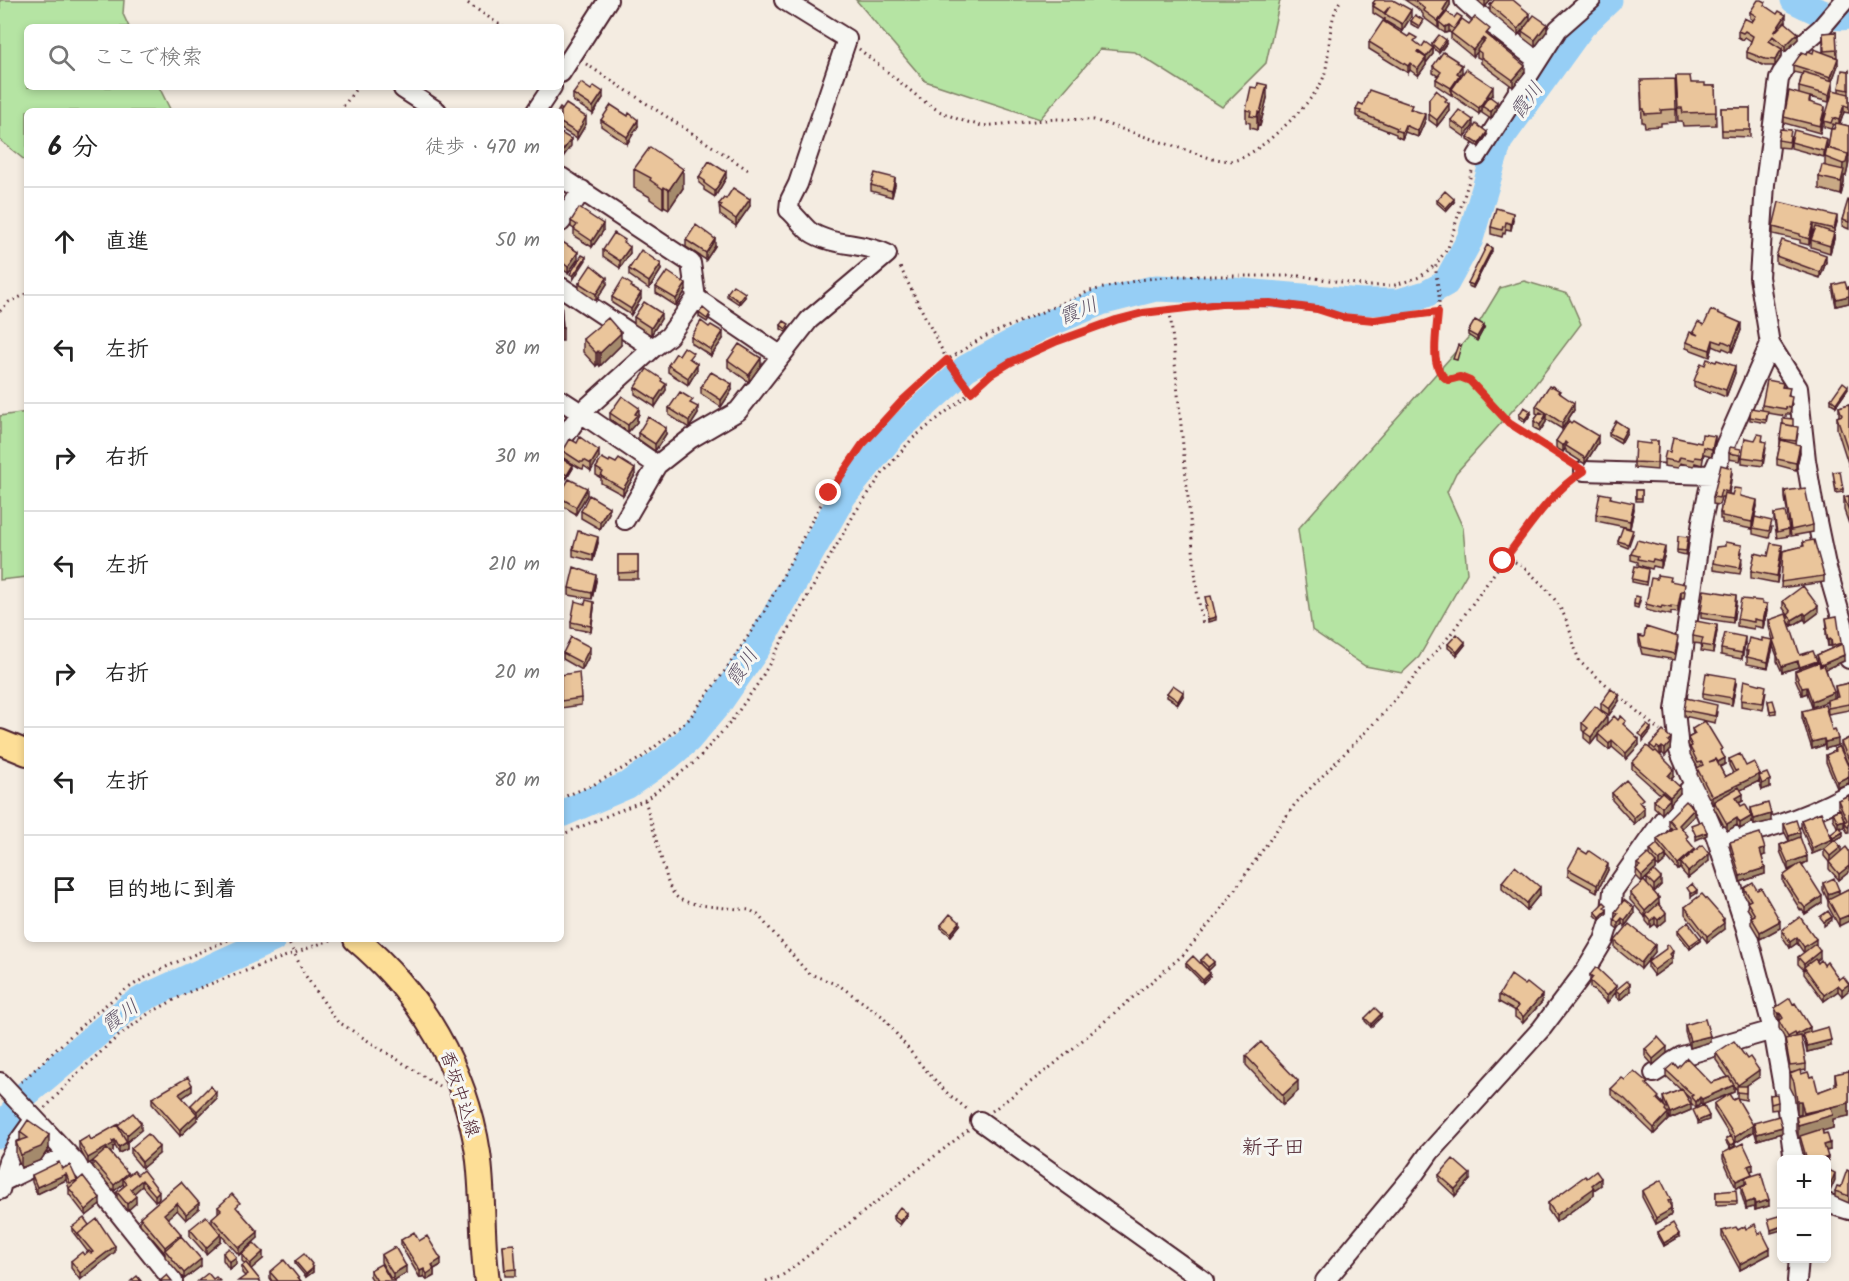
<!DOCTYPE html>
<html lang="ja">
<head>
<meta charset="utf-8">
<style>
  :root { --surface:#fff; --page:#f2f2f2; --text:#222; --muted:#767676; --line:#e0e0e0 }
  body { margin:0; font-family:Kalam,"Klee One",sans-serif; background:var(--page); color:var(--text) }
  .controls { position:absolute; right:18px; bottom:18px; display:grid; overflow:hidden; border-radius:9px; box-shadow:0 3px 9px #0003 }
  .controls button { width:54px; height:54px; display:grid; place-items:center; padding:0; border:0; border-bottom:2px solid var(--line); background:var(--surface); color:var(--text); font:30px sans-serif }
  .stop { position:absolute; width:18px; height:18px; margin:-14px; border:4px solid #d93025; border-radius:50%; background:#fff }
  .stop.end { background:#d93025; border-color:#fff; box-shadow:0 2px 6px #0008 }
  .list { margin:0; padding:0; list-style:none }
  h2 { display:flex; justify-content:space-between; align-items:center; height:78px; margin:0; padding:0 24px; font-size:26px }
  h2 small { font-size:20px; font-weight:400; color:var(--muted) }
  .list li { display:grid; grid-template-columns:39px 1fr auto; gap:18px; align-items:center; box-sizing:border-box; height:108px; padding:0 24px; border-top:2px solid var(--line) }
  .list b { display:block; font-size:22px; white-space:nowrap }
  .list em { font-size:20px; font-style:normal; color:var(--muted) }
  .icon { flex:none; width:33px; height:33px; fill:none; stroke:currentColor; stroke-width:2; stroke-linecap:round; stroke-linejoin:round }
  .map { position:relative; flex:none; width:1849px; height:1281px; overflow:hidden }
  .search { position:absolute; background:var(--surface); box-shadow:0 3px 9px #0003; left:24px; top:24px; width:540px; height:66px; display:flex; align-items:center; gap:15px; box-sizing:border-box; padding:0 21px; border-radius:9px; color:var(--muted); font-size:22px }
  .panel { position:absolute; background:var(--surface); box-shadow:0 3px 9px #0003; left:24px; top:108px; width:540px; height:834px; border-radius:9px }
  .map>svg:first-child { display:block }
</style>
</head>
<body>
<div class="map">
<svg width="1849" height="1281" viewBox="0 0 1849 1281">
  <rect width="100%" height="100%" fill="#f4ece1"/>
  <filter id="ink" filterUnits="userSpaceOnUse"><feTurbulence type="fractalNoise" baseFrequency=".0167" numOctaves="2"/><feDisplacementMap in="SourceGraphic" scale="12" xChannelSelector="R" yChannelSelector="G"/><feConvolveMatrix kernelMatrix="1 2 1 2 8 2 1 2 1" color-interpolation-filters="sRGB"/></filter>
  <g filter="url(#ink)">
    <path fill="#b5e4a3" stroke="#808267" stroke-width="1.5" d="M0,0h124l-1,14 6,13h-102v60h132l12,24h-144v51l-27,-22z
      M856,0h424l-14,63 -44,44 -87,-55 -35,-3 -60,70 -115,-38z
      M1524,281l44,13 13,30 -50,66 -75,83 -9,19 16,36 4,45 -48,84 -17,16 -37,-7 -53,-36 -14,-101 176,-198 26,-43z
      M27,412v165l-27,3v-164z"/>
    <g fill="none" stroke-linecap="round" stroke-linejoin="round">
      <path stroke="#96cef5" stroke-width="27" d="M1794,0c16,8 37,20 55,16
        M561,814l67,-29 39,-27 21,-18 31,-37 38,-55 86,-152 50,-62 73,-66 75,-41 60,-25 55,-14 77,3 128,11h38l27,-8 20,-11 24,-44 29,-98 83,-115 27,-26
        M0,1135l6,-12 20,-29 103,-87 17,-10 127,-58"/>
      <defs>
        <path id="minor" d="M1464,0l23,21 50,39
          M1845,0l-24,28 -29,25 -13,26 -14,105 -6,93 11,67 28,44 8,72 7,42 13,63 17,59 6,35
          M561,73l47,-73
          M403,89l34,22
          M536,111l16,-24
          M1477,156l81,-127 33,-29
          M561,177l130,86 5,35 -27,38 -16,12 -72,65 -20,-13
          M561,222l21,-32
          M561,287l92,61
          M696,298l84,57
          M1770,344l-58,131 -10,46 -27,189 4,40 37,87 30,92 27,101 14,80 7,50
          M561,441l20,-28 76,52 33,-26 48,-28 71,-91 78,-66c-24,-12 -55,-7 -78,-23 -7,-6 -13,-15 -20,-21l1,-10 8,-16 49,-145 -63,-39
          M1584,471l128,4
          M625,520l32,-55
          M1716,837c47,-3 92,-21 133,-43
          M1654,1073l28,-17 91,-26
          M0,1082l93,99 80,100
          M980,1121l224,160
          M0,1183l29,-14 30,-9
          M0,1190l8,-29 11,-20 15,-21
          M1826,1203l23,7
          M1325,1281l90,-108 15,-21 112,-124 44,-58 18,-30 6,-19 3,-30 50,-71 31,-36
          M1797,1281l2,-23"/>
        <path id="major" d="M0,742l27,11
          M356,939c65,55 109,129 122,214 6,42 3,86 9,128"/>
      </defs>
      <use href="#minor" stroke="#4a1f2b" stroke-width="22"/>
      <use href="#major" stroke="#4a1f2b" stroke-width="28"/>
      <path stroke="#4a1f2b" stroke-width="3" stroke-dasharray="1.5 4.5" stroke-linecap="butt" d="M463,0l40,27
        M859,49l63,51 17,11 21,9 22,6 74,-7 38,1 119,39c7,0 16,3 23,1 23,-6 81,-60 88,-84 7,-22 3,-57 17,-76
        M586,64l164,107
        M340,111l15,-21
        M1472,171l-24,77 -12,16c-1,13 4,26 3,39 0,21 -12,65 9,77l11,-3 11,4 39,42 61,39
        M0,311l9,-9 18,-8
        M1170,311l27,280 6,34
        M971,392l20,-18 20,-12 44,-20 61,-22 27,-7 78,-9h50l46,5 26,8 31,3 65,-8
        M1503,561c13,-2 19,5 28,13 19,17 32,33 39,57 4,11 5,21 10,31l80,69
        M561,798l32,-13 48,-27 47,-38 39,-52 37,-56 54,-103 44,-64 40,-44 45,-41 35,-22 108,-47 49,-11 34,-4h128l68,10 26,-1 25,-8 16,-13
        M645,800l23,82c2,6 5,12 10,16 13,9 55,10 72,12l8,5 50,58 32,13 42,30 40,50 24,26 22,18
        M561,835l84,-35 50,-38 35,-39 29,-41 97,-171 27,-38 29,-34 59,-47 -24,-32 -48,-95
        M287,939l18,36 32,46 102,65
        M21,1082c41,-36 79,-80 129,-107 25,-13 53,-24 80,-36
        M45,1108l31,-33 40,-37 32,-24 43,-23 142,-52
        M992,1111l60,-45 131,-111 34,-40 78,-111 85,-87 70,-82 53,-74 47,-60 21,-20
        M766,1281l14,-4 7,-5 181,-142"/>
      <use href="#minor" stroke="#f6f6f2" stroke-width="18"/>
      <use href="#major" stroke="#fdde96" stroke-width="24"/>
    </g>
    <path fill="#c9a985" stroke="#4a1f2b" stroke-width="1.5" fill-rule="evenodd" d="M1405,0h45v5l-5,8v1l9,4 8,2 7,4 21,11v1l35,36 -12,15 -32,-24v-4l-4,-2v-5l-4,5 -22,-18v-6l-2,-1 -4,1 -6,-4v-3l-1,2 -15,-11v-3l-6,-6z
      M1477,0h14l-6,7z
      M1373,3l38,14 -9,14 -17,-10v-3l-1,2 -11,-7z
      M1490,5l40,15 17,11 -12,16 -13,-10v-6l-4,4 -28,-23z
      M1766,7l20,15 -1,1 13,16 -13,13 -3,-2v6l-7,10h-10l-18,-8v-6l4,-11 -6,-4 -2,3 -5,-3v-6l14,-9 1,-2 -3,-2v-6z
      M1411,21l12,2 -4,6 -8,-5z
      M1836,32l1,25h-3l4,8 -6,16 1,7 -4,14 -19,-5v5l15,11 -5,20 -36,-10v-6l15,-24v-6l3,-13 -9,-2v-7l14,-11 16,-2v-19z
      M1408,37l14,10h10v-3h14l-7,9 -6,-5v6l-7,9v2l-8,11 -8,-6 -2,3 -39,-24v-7z
      M1433,66l29,6 -2,3v3l33,16 -2,3 6,12 -6,10 -9,-6v-3l-3,4 -27,-19v-2l-1,2 -15,-10v-6l2,-3 -5,-3z
      M1849,71v42l-5,-1 -4,12 9,2v37l-3,13h-2v7l-3,12 -22,-6v-12l6,-12v-8l3,-9 3,-19 -7,-2v-6l15,-29v-4zM1833,124l2,1 -1,4h-3z
      M1676,76l15,7 14,3h10l1,39 -33,1 -1,-5h-4z
      M591,90l12,8 -10,16 -20,-13v-7z
      M1641,93l35,16v13l-15,1v3l-16,1 -1,-5h-2z
      M1267,98l-7,28 -2,-1 -1,5 -7,-2v-5l-4,-1v-12z
      M1429,99l18,4 2,8 -12,15 -8,-6z
      M1363,105l49,4 13,12 -7,16 -13,-5 -3,7 -6,-3v-2l-36,-14v-2l-4,-2v-6z
      M1721,108h29v29l-28,-1z
      M561,111l25,13 -9,15 -16,-10z
      M601,120l37,6 -11,18 -26,-18z
      M1451,120l22,6 -8,11 -14,-10z
      M1487,135l-8,12 -11,-7v-3z
      M1791,137l-2,11 -11,-1v-7z
      M1791,142l36,4 -3,11 -33,-9z
      M634,169l49,19 -14,21 -5,-3 -1,2 -13,-9v-2l-16,-9z
      M699,177l27,1 -11,19 -11,-7v-3l-5,-4z
      M871,185h24l-3,12 -21,-6z
      M1437,200l17,2 -8,9 -9,-8z
      M1849,200v29l-7,-3v-6z
      M719,204l31,2 -14,20 -16,-11z
      M1513,220l-2,10 -5,-1 -1,5 -2,-1 -1,4 -11,-3v-7z
      M571,221l32,10 -11,16 -18,-11v-7l-3,-2z
      M1837,222l-3,11v6l-4,14 -19,-6v-7l3,-9 -1,-1 -4,15 -9,-2v-3l-27,-6v-7z
      M686,240l29,6 -9,14 -20,-13z
      M561,241l17,18 -10,14 -6,-4h-1z
      M625,243l5,10 -10,15 -17,-12v-6z
      M1492,251l-19,37 -5,-2v-3z
      M1776,256l50,6 -6,16 -44,-15z
      M629,269l32,1 -12,19 -20,-14z
      M579,283l28,1 -11,17 -17,-12z
      M1833,285l14,3 2,-1v16l-13,3 -3,-14z
      M632,287l9,12 -10,16 -19,-12v-6z
      M656,287l30,3 -10,16 -20,-13z
      M727,293l18,4 -6,7 -12,-8z
      M561,303l2,25v13h-2z
      M699,313l11,4 -3,5 -8,-5z
      M634,317l27,2 -10,16 -17,-11z
      M781,325l8,3 -3,4 -5,-3z
      M1704,325l37,5 -9,22 -9,-4 -1,2 -9,-4 -3,11 -24,-9v-6l7,-8v-2z
      M1484,328l-7,13 -9,-6v-3z
      M691,337l32,2 -12,17 -20,-13z
      M583,339l38,6 -21,21 -2,-2 -2,2 -13,-14z
      M679,355l14,5h-1l5,10 -9,15 -20,-13v-7z
      M728,360l33,5 -12,17 -21,-15z
      M1735,373l-9,24 -15,-6 -1,2 -16,-6v-6z
      M662,382l4,8 -11,17 -20,-13v-7z
      M701,387l31,3 -11,17 -20,-13z
      M1783,387l6,10 3,7 -2,10h-4v2l-18,-3 -2,10 -16,-3v-3l12,-7v-5z
      M1848,389l-12,17 -5,-3v-4z
      M1560,393l14,17 -12,19 -16,-10v3l-6,9 -6,-3v-7l4,-7 -2,-1v-7z
      M1849,404v62l-12,-37v-12l2,-1v-9z
      M669,408l29,6 -9,14 -20,-13z
      M610,413l29,1 -2,4v4l-9,10 -18,-13z
      M1531,414l-6,8 -6,-4v-3z
      M1793,426l5,7 -2,11 4,8 -4,18 -19,-5v-6l3,-14v-6z
      M1627,432l-6,11 -12,-7v-3z
      M638,433l28,1 -11,17 -17,-12z
      M1755,440l8,1 3,7 -3,18 -21,-3v-6z
      M1556,441l42,2 -13,21 -19,-12v-2l-1,-1 -2,3 -7,-4z
      M1658,441l-1,29 -23,-2v-6l16,-18z
      M577,443l22,14 -8,14 -7,-5 -1,3 -3,-1 -17,-10v-7z
      M1701,443h14l-3,13 -8,-2 -2,11 -7,-2 -1,3 -14,-3 -2,5 -14,-2v-7l6,-7z
      M1729,453l12,2 -1,6 -11,-2z
      M561,461l12,7 -6,10 -6,-3z
      M596,468l39,7 -12,20 -22,-12v-5l-5,-3z
      M1833,472l10,17v3l-7,1z
      M1732,474l-3,20 12,2 16,10 -5,23 -30,-6v-4h-2v-6l3,-16h-2l-2,8 -6,-1v-7z
      M1636,490h6v11h-6z
      M1785,491l28,34v7l-22,4 -6,-38z
      M561,493l26,2 -11,19 -15,-9z
      M1849,496v28l-5,-14v-13z
      M1611,498l23,11 -4,19 -34,-7v-7z
      M581,511l28,2 -9,16 -19,-11z
      M1774,514l15,15v7l-12,2 -3,-18z
      M1772,527l-3,11 -16,-4v-6z
      M1633,534l-5,14 -10,-4v-3z
      M1688,541l-2,14 -9,-2v-3z
      M1803,542l21,34v6l-43,6 2,-37 20,-5z
      M598,543l-5,18 -20,-5v-7z
      M1742,552l-1,5 1,7 -2,10 -27,-4v-7z
      M1782,552l-5,31 -26,-5v-7z
      M1665,553l-4,15 -8,-2 -1,3 -14,-4v-3l-7,-2v-6z
      M618,555h20v24h-20z
      M1648,572l-2,13 -14,-3v-3z
      M596,581l-4,18 -23,-4v-7z
      M1671,581l14,10 -1,7h-3l-3,15 -7,-1v3l-9,-2 -1,1 -15,-4v-6z
      M1640,601l-2,7 -4,-1v-3z
      M1783,601l35,12 -12,9 -2,-3 -12,7 -4,-5v-6l-5,-7z
      M1736,602l-3,21 -32,-5v-6z
      M594,608l-3,24 -20,-4v-6z
      M1767,611l-4,17 -9,-2v3l-17,-3v-7z
      M1826,618l18,43 -18,8 8,29h2l-1,-12 14,-3v27l-21,4 -1,-12 -15,5 -5,-14 -5,2 -7,-17v-7l4,-1 -1,-3 -16,5 -5,-11v-5l-4,-10v-5v6l-5,21 -21,-4v-7h-1v-6l16,-10 11,-1 -4,-13v-7l31,35 18,7 -1,-7 14,-6v-3h-3l-2,-11v-6l1,-1z
      M1717,631l-4,22 -12,-2 1,-7 -9,-1v-7z
      M1639,636l39,8 -3,16 -33,-6 -3,-11z
      M1745,643l-3,16 -21,-4v-6z
      M1448,644l17,1 -8,10 -9,-7z
      M563,653l27,1 -8,16 -19,-11z
      M561,675l20,23v7l-20,3z
      M1736,684l-4,21 -29,-6v-6z
      M1766,692l-3,18 -22,-4v-6z
      M1167,693l16,3 -5,8 -11,-7z
      M1619,701l-10,14 -8,-5v-7z
      M1768,701l8,9v3l-6,1z
      M1684,710l33,2 -2,11 -31,-7z
      M1802,711l30,19 6,15 -13,4 -1,-4 -12,4 -10,-31z
      M1582,723h25l19,4 13,18 -13,14 -14,-12 -3,3 -11,-9v-6l-7,9 -7,-6v-6l-2,-2z
      M1692,729l30,24 3,11 -5,3 5,10 8,-4 -4,-8v-6l17,7 14,9 10,12 -8,3 -3,-9 -19,9 3,11 -4,2 2,3 10,7v-5l20,13 -17,4 -2,-5v2l-12,7 -3,-4 -10,6 -13,-23v-5l-2,1 -15,-30 1,-6 -8,-14v-5l-2,-5v-6l5,-3z
      M1671,738l-1,12 -5,6 -3,-3 -2,2 14,21 -2,3 8,14 -10,10v2l-8,9 -8,-7v-7l6,-6 -28,-25v-6l18,-15v-3z
      M1849,738v29l-8,-19v-6z
      M1834,749l15,19v15l-12,5 -11,-26v-7l8,-3z
      M1612,793l31,12 1,10 -10,9 -22,-24z
      M1849,795v38h-1l-3,-5v-6l-3,-8 2,13 -3,1 2,8 -10,5 -1,-1v2l9,10 8,-1v21l-10,8 -10,-11v-7l-5,-6v-7l-12,5 -11,-27v-7l30,16 7,-7 -5,-11v-6l6,-3 -1,-3v-6z
      M1694,816l-12,12 6,13 7,10 14,10 -21,17 -7,-8v-2l-3,2 -12,-14v5l-7,6 -3,-2v4l-14,13 -6,-6 1,-12 13,-8v-6l7,-5v-6l14,-10 -3,-4v-6z
      M1784,824l16,14 7,24 -5,3 20,38 -17,11 -3,-4 -1,1 -18,-29v-6l12,-9 -7,3 -8,-19v-6l9,-4 -5,-10z
      M1730,842l35,13 -3,1 3,18 -25,8 -10,-33z
      M1568,869l40,1 -11,22 -29,-16z
      M1647,878l14,7 -7,7 12,28 -8,7 -3,-3 -4,3 -5,-6v-5l-1,1 -15,-17v-7l17,-9z
      M1502,882l38,12 -13,16 -25,-21z
      M1823,883l16,11 9,-5 -9,37 -11,-20v-5l-5,-11z
      M1744,888l13,2 23,38 -20,11 -9,-15v-7l1,-1 -5,-8 1,-7 -4,-6z
      M1685,907l39,22 -17,13 -22,-28z
      M1607,908v5l-7,7 -5,-5v-4z
      M1615,912l19,2 -9,12 -3,-2 -4,5 -4,-3z
      M941,925h19l-9,11 -10,-8z
      M1678,930l22,11 -10,8 -12,-15z
      M1782,930l34,15 4,13 -4,3 2,2 6,2 15,14 10,11 -7,6 -4,-5 -14,10 -20,-27v-4l-6,-6v-7l6,-4 -7,-10 -7,5 -8,-12z
      M1615,941l40,11 -14,17 -26,-21z
      M1666,946l7,12h-1v5l-18,13 -6,-8v-6l18,-13z
      M1201,960l13,5 -6,6 -7,-7z
      M1186,963l24,13 -7,7 -17,-17z
      M1590,975l26,17 -9,11 -17,-16z
      M1525,985l17,17 -19,21 -8,-6v-6l-16,-9v-7z
      M1616,990l14,1 -10,9 -4,-3z
      M1775,1008l56,38 -24,6 -4,-15 -2,2 5,25v6l-6,1 1,3 9,3 8,15 17,-6v-12l14,-3v45l-16,3v9l-11,3 8,19 -4,1 2,12 -1,-3h-22l-5,-18v-5l-2,1 -2,-8v-13l5,-2v-1h-4l-3,-19 -4,-8v-13l6,-2 -6,1 -5,-28v-6l-6,-11v-7l2,-1 -3,1 -3,-6z
      M1381,1017l-10,10 -6,-6v-3z
      M1685,1025l25,17 -20,6 -5,-16z
      M1645,1049l22,4 -14,12 -8,-9z
      M1716,1053l43,24 -14,9h1v14l-9,-2 16,34 -18,11v3l-5,3 -4,-7v-3l4,-3 -16,-26v-6l19,-4 4,-2v-8l-3,-4v6l-32,13 -2,-1 -4,4 -5,-5v-4l-6,-5 6,16 -21,9 -2,-3v4l-14,14 -29,-28 -14,-11v-6l14,-9 23,6 16,19 -1,-8 18,-7 -15,-14v-6l12,-2 33,15 17,-6 -12,-17z
      M1246,1056l52,35 -15,14 -37,-40z
      M192,1091l-10,7 9,10v-3l25,-6 -19,19v-1v3l-17,16 -28,-32v-6z
      M1770,1095l8,7v7l-7,1z
      M1754,1123l28,10 -25,7 -3,-10z
      M118,1125l23,5 -14,12v7l-8,4 -4,-7 -2,1v4l-3,1 18,24 6,-5 25,27 -4,3 -13,-15 -8,7 2,10 -9,8 -10,-13v-6l7,-6 -1,-2 -9,7 -21,-24v-6l-5,3 -9,-16v-6l12,-2z
      M20,1132l29,16 -8,12 -20,8 -5,-13v-13l4,-2z
      M131,1148l28,6 -17,14 -11,-13z
      M1723,1153l30,17 -3,1 2,5 17,30 -14,4 -1,-3 -8,2 -5,-16v-7l4,-1v-1l-9,4 -13,-29z
      M62,1169l15,12 23,24 -14,11 -17,-22v-6l-3,-8 -29,14 -5,-12v-7z
      M1849,1171v32l-14,-6v-6l6,-4z
      M1439,1175l31,5 -15,16 -16,-15z
      M1587,1178l14,7 -7,5v5l-38,27 -8,-12v-7z
      M181,1182l18,27 -13,11 -9,-10 -10,8 34,48 -17,13 -19,-22v-4l-25,-29v-7z
      M1642,1191l29,9v14l-1,2 -14,8 -14,-27z
      M1716,1192l21,9v3l-21,1z
      M218,1207l22,3h-1l19,28 -19,17 -18,-20v6l-15,13 -16,-18v-7l22,-6v-5l6,-5z
      M893,1216h14l-7,9 -7,-6z
      M89,1225l26,27 -35,28 -9,-12v-7l13,-6 4,-3 -16,-21v-4z
      M1746,1229l13,5 11,20 -30,16 -18,-33v-6z
      M1658,1232l21,5 -15,9 -6,-11z
      M401,1240l18,1 22,24 -7,4v7l-7,4 -3,-4 -4,2 -19,-32z
      M503,1245l13,24v7h-11z
      M223,1253l13,11 -7,5 -6,-9z
      M242,1254l21,5 -12,10 9,12 -15,-5 -3,-3v-7l3,-2 -3,-3z
      M381,1255l25,18 -12,7 1,1h-22l-3,-5v-6l20,9h1l-10,-17z
      M295,1261l17,6 1,5 -7,5 -11,-13z
      M270,1272l31,9h-29l-2,-3z"/>
    <path fill="#a48a6c" stroke="#4a1f2b" stroke-width="1.5" d="M1449,0h1v5l-5,8v5l-6,4v4l-1,2v-7l5,-11z
      M1486,0h5l-6,7v-6z
      M1411,10v7l-9,14v-7z
      M1530,14v7l-12,14v-6z
      M1786,15v7l-11,16 -1,-5z
      M1547,24v7l-12,16v-7z
      M1449,25v7l-4,1v-6z
      M1798,33v6l-13,13v-6z
      M1483,38v7l-10,12v-7z
      M1446,40v4l-7,9v-3z
      M1433,48v6l-7,9v-6z
      M1782,49v7l-7,10v-6z
      M1426,58v7l-8,11v-7z
      M1838,58v7l-7,19v-7z
      M1410,63v7l-2,3v-7z
      M1462,65v7l-5,7v-6z
      M1525,66v6l-12,15v-7z
      M1460,75v6l-8,8v4l-1,2v-7z
      M1833,81v7l-4,14v-7z
      M1267,85v13l-7,28v-13z
      M1493,87v7l-9,13 -2,-1v4l-3,4v-6z
      M603,92v6l-10,16v-7z
      M1497,102v7l-6,10v-7z
      M1449,104v7l-12,15v-6z
      M1844,105v7l-5,14v-6z
      M1825,107v6l-5,20v-7z
      M1258,112v13l-1,5v-13z
      M1425,114v7l-7,16v-6z
      M586,117v7l-9,15v-6z
      M638,120v6l-11,18v-7z
      M1473,120v6l-8,11v-7z
      M1405,125v7l-3,7v-7z
      M1487,132v3l-8,12v-3z
      M571,139v7l-10,14v-7z
      M1827,139v7l-3,11v-6z
      M1848,154v13l-2,9h-2v7l-3,12 2,-31z
      M683,169v19l-14,21v-19z
      M726,172v6l-11,19v-6z
      M895,178v7l-3,12v-6z
      M664,187v19l-1,2v-19z
      M750,199v7l-14,20v-7z
      M1454,199v3l-8,9v-3z
      M1513,213v7l-2,10v-6z
      M1837,216v6l-3,11v6l-4,14v-7l4,-11v-6z
      M603,224v7l-11,16v-6z
      M1813,224v6l-4,15v-6z
      M715,239v7l-9,14v-7z
      M630,247v6l-10,15v-7z
      M1492,248v3l-19,37v-3z
      M578,252v7l-10,14v-6z
      M1826,255v7l-6,16v-6z
      M586,257v3l-13,20v-4z
      M661,264v6l-12,19v-7z
      M607,278v6l-11,17v-7z
      M686,284v6l-10,16v-7z
      M641,293v6l-10,16v-6z
      M745,293v4l-6,7v-3z
      M1849,296v7l-13,3v-7z
      M661,313v6l-10,16v-7z
      M1741,323v7l-9,22v-7z
      M1484,325v3l-7,13v-4z
      M723,332v7l-12,17v-6z
      M621,333v12l-21,21v-13z
      M1713,340v6l-3,11v-7z
      M598,351v13l-2,2v-13z
      M761,358v7l-12,17v-7z
      M697,364v6l-9,15v-7z
      M1735,366v7l-9,24v-7z
      M666,384v6l-11,17v-7z
      M732,384v6l-11,17v-7z
      M1848,386v3l-12,17v-3z
      M1574,403v7l-12,19v-6z
      M698,407v7l-9,14v-7z
      M639,408v6l-2,4v4l-9,10v-7z
      M1531,411v3l-6,8v-3z
      M1546,415v7l-6,9v-6z
      M666,428v6l-11,17v-7z
      M1627,428v4l-6,11v-4z
      M1598,436v7l-13,21v-6z
      M1715,436v7l-3,13v-7z
      M1565,442v7l-2,3v-6z
      M1800,445v7l-4,18v-7z
      M599,451v6l-8,14v-7z
      M573,465v3l-6,10v-3z
      M635,469v6l-12,20v-6z
      M587,488v7l-11,19v-7z
      M1757,500v6l-5,23v-7z
      M1634,503v6l-4,19v-7z
      M609,507v6l-9,16v-7z
      M598,537v6l-5,18v-6z
      M1782,545v7l-5,31v-7z
      M1665,547v6l-4,15v-7z
      M596,575v6l-4,18v-6z
      M1681,591v7l-3,15v-6z
      M1736,595v7l-3,21v-6z
      M594,602v6l-3,24v-6z
      M1767,604v7l-4,17v-7z
      M1818,606v7l-12,9v-7z
      M1804,613v6l-12,7v-6z
      M1216,617v3l-8,2v-3z
      M1717,625v6l-4,22v-6z
      M1745,637v6l-3,16v-6z
      M1831,639v7h-3v-6z
      M1773,640v7l-5,21v-6z
      M1465,642v3l-8,10v-3z
      M590,647v7l-8,16v-7z
      M1844,655v6l-23,10v-6z
      M1798,661v6l-16,5v-6z
      M1817,661v7l-17,5v-6z
      M1736,678v6l-4,21v-7z
      M1807,687v6l-5,2v-7z
      M1183,692v4l-5,8v-3z
      M1834,692v7l-22,8v-6z
      M1619,695v6l-10,14v-6z
      M1607,716v7l-16,21v-7z
      M1651,728v3l-8,10v-4z
      M1671,738l-1,12 -5,6v-7l3,-8z
      M1639,739v6l-13,14v-6z
      M1824,739v6l-12,4v-7z
      M1838,739v6l-13,4v-7z
      M1612,740v7l-3,3v-6z
      M1662,747v6l-2,3v-7z
      M1725,758v6l-7,4v-6z
      M1674,769v7l-6,6v-6z
      M1760,774l-1,7 -44,22 -1,-2v2l-2,1v-7z
      M1849,776v7l-12,5v-6z
      M1770,780v7l-8,3v-6z
      M1680,787v6l-10,11v-7z
      M1743,794v7l-7,3v-6z
      M1670,799v6l-8,9v-7z
      M1644,808v7l-10,9v-6z
      M1694,809v7l-15,15v-6z
      M1771,814v7l-17,4v-6z
      M1752,816v6l-12,7v-6z
      M1737,818v7l-10,6v-7z
      M1844,820v7l-6,2v-7z
      M1707,832v3l-11,5v-4z
      M1800,832v6l-11,5v-7z
      M1843,832v4l-10,5v-3z
      M1832,839v7l-20,8v-6z
      M1841,847v7l-11,9v-7z
      M1695,849v7l-14,7v5l-3,2v-6z
      M1765,849v6l-5,2v-7z
      M1709,854v7l-21,17v-6z
      M1666,855v6l-7,6v-6z
      M1807,856v6l-19,8v-7z
      M1656,863v6l-14,13v-6z
      M1608,864v6l-11,22v-7z
      M1849,866v6l-10,8v-6z
      M1765,868v6l-25,8v-6z
      M1661,878v7l-7,7v-7z
      M1540,887v7l-13,16v-7z
      M1697,890v3l-6,4v-3z
      M1839,890v6l-11,5v-7z
      M1822,896v7l-17,11v-6z
      M1659,898v7l-14,12v-6z
      M1634,908v6l-9,12v-6z
      M1607,910v3l-7,7v-3z
      M1666,913v7l-8,7v-7z
      M1849,915v6l-10,5v-7z
      M1655,917v7l-4,3v-6z
      M1832,917v3l-8,6v-4z
      M1622,918v6l-4,5v-6z
      M1724,919v10l-17,13v-6z
      M1780,921v7l-20,11v-7z
      M960,922v3l-9,11v-3z
      M1797,937v6l-7,5v-6z
      M1700,938v3l-10,8v-4z
      M1816,939v7l-12,8v-7z
      M1655,945v7l-14,17v-6z
      M1673,951l-1,12 -18,13v-6z
      M1820,951v7l-15,11 -1,-2v3v-6z
      M1214,962v3l-6,6v-4z
      M1210,973v3l-7,7v-3z
      M1630,984v7l-10,9v-6z
      M1849,984v6l-7,6v-7z
      M1838,985v6l-14,10v-6z
      M1616,986v6l-9,11v-7z
      M1542,995v7l-19,21v-6z
      M1780,1013v6l-2,2v-7z
      M1381,1014v3l-10,10v-3z
      M1810,1027v7h-7v3l-7,5v-7z
      M1710,1036v6l-20,6v-7z
      M1831,1040v6l-24,6v-6z
      M1667,1047v6l-14,12v-6z
      M1759,1070v7l-21,14v-6z
      M1298,1081v10l-15,14v-10z
      M192,1085v6l-13,9v-6z
      M1734,1085v7l-32,13v-6z
      M216,1092v7l-19,19v-7z
      M1700,1097v7l-4,4v-6z
      M1797,1101h4v13h-4z
      M1849,1103v13l-16,3v9l-35,10v-13l6,-2v-10z
      M1691,1104v6l-21,9v-6z
      M1668,1113v7l-14,14v-6z
      M197,1114v6l-17,16v-6z
      M1709,1116v4l-11,4v-3z
      M141,1123v7l-14,12v-7z
      M1753,1125v7l-18,11v3l-5,3v-3l5,-3v-6z
      M1782,1127v6l-25,7v-6z
      M49,1135v13l-8,12 -20,8v-13z
      M115,1140v6l-2,1v4l-25,13v-6z
      M127,1142v7l-8,4v-6z
      M1830,1143v7l-6,1v-6z
      M159,1147v7l-17,14v-6z
      M1828,1157v6l-1,1v-4h-8z
      M1753,1164v6l-5,3v-7z
      M128,1173v7l-5,-1v5l-9,7v-6z
      M1835,1173v7l-7,16v-6z
      M66,1174v6l-29,14v-7z
      M1470,1174v6l-15,16v-7z
      M1752,1174v7l-7,-3v6l-9,4v-7z
      M1601,1178v7l-7,5v5l-38,27v-7l36,-30z
      M142,1180v6l-11,10v-7z
      M159,1191v7l-4,3v-6z
      M136,1196v7l-9,8v-7z
      M100,1198v7l-14,11v-6z
      M1754,1200v7l-8,2v-6z
      M1769,1200v6l-14,4v-6z
      M177,1203v7l-13,11v-7z
      M199,1203v6l-13,11v-6z
      M1671,1207v7l-1,2 -14,8v-6z
      M907,1213v3l-7,9v-4z
      M1782,1226v4l-11,3v-3z
      M258,1232v6l-19,17v-7z
      M181,1234v6l-16,10v-3z
      M221,1234v7l-15,13v-6z
      M1679,1234v3l-15,9v-3z
      M115,1246v6l-35,28v-7z
      M1770,1248v6l-30,16v-6z
      M263,1252v7l-13,11v-6z
      M236,1257v7l-7,5v-7z
      M201,1259v7l-17,13v-6z
      M441,1259v6l-7,4v7l-7,4v-6l5,-9z
      M406,1266v7l-13,8v-7z
      M313,1268v4l-7,5v-3z
      M424,1269v7l-4,2v-7z"/>
    <path fill="#eac59b" stroke="#4a1f2b" stroke-width="1.5" d="M1375,0h18l18,10 -9,14 -17,-10 5,-8 -6,7 -11,-7 2,-2 -2,-1z
      M1414,0h35l-6,10 2,2 -7,9 -15,-11 2,-1z
      M1494,0h19l17,14 -12,15 -28,-24z
      M1758,0h4l4,2 -2,3 13,9 2,-3 7,4 -12,18 11,-11 13,11 -13,13 -12,-10 -4,5 13,8 -7,11 -10,-1 -18,-7 6,-16 -8,-5 -2,2 -5,-2 6,-13 8,4 4,-6 -6,-4z
      M1447,12l7,6 3,-4 5,3 -8,12 -5,-4 -4,2 -6,-5z
      M1415,15l8,5 -4,6 -8,-5z
      M1534,15l13,9 -12,16 -13,-9z
      M1475,17l15,12 -4,5 39,32 -12,14 -32,-23v-4l-4,-3 8,-10 -2,-2 -10,12 -22,-17 11,-14 7,5z
      M1383,21l25,16 2,-3 7,4 -3,3 8,6 3,-5 8,6 -7,9 -8,-6 -1,1 9,6 -8,11 -8,-6 -2,3 -39,-24z
      M1836,32l1,18 -13,1 -1,-18z
      M1439,35l7,5 -7,10 -7,-6z
      M1814,49l24,9 -7,19 -38,-12 9,-13 5,2 1,-3 5,2z
      M1443,52l14,9 -1,1 6,3 -5,8 3,2 -9,13 -15,-9 5,-7 -8,-6z
      M1466,69l27,18 -14,21 -27,-19z
      M1842,70l7,1v19l-10,-2z
      M1803,72l30,9 -4,14 -30,-8z
      M1676,76h14l1,7h14v3h10l1,26 -33,1 -1,-5h-4z
      M1675,79l1,30 -15,1v3l-16,1 -1,-5h-2l-1,-29z
      M581,83l10,7 3,-4 9,6 -10,15 -20,-13z
      M1258,83l9,2 -7,28 -2,-1 -1,5 -7,-1 1,-5 -5,-1 5,-23 6,1z
      M1369,90l43,15 -2,4 15,5 -7,17 -13,-6 -3,7 -6,-2 1,-2 -37,-15 1,-2 -5,-1 3,-7 4,2z
      M1436,90l11,9 -2,2 4,3 -12,16 -8,-6v-15z
      M1833,90l16,4v13l-5,-2 -5,15 -6,-2 -2,5 -7,-2z
      M1789,91l21,6 -1,5 16,5 -5,19 -36,-9z
      M1489,96l8,6 -6,10 -9,-6z
      M566,104l20,13 -9,16 -16,-10v-12h-3l2,-3 2,2z
      M611,105l17,11 1,-3 9,7 -11,17 -26,-17z
      M1721,108h29v22h-28z
      M1459,110l14,10 -8,10 -14,-10z
      M1836,123l13,3v31l-1,-3 -20,-6 3,-19h3z
      M1476,124l11,8 -8,12 -11,-7z
      M1780,129l11,1 -2,12 -11,-2z
      M1794,130l33,9 -3,12 -33,-9z
      M561,133l10,6 -10,14z
      M650,147l33,22 -14,21 -5,-3 -1,2 -13,-9 1,-2 -17,-9z
      M1827,148l21,6 -2,9 -3,1 -18,-7z
      M709,161l17,11 -11,19 -11,-8 1,-2 -6,-4z
      M1822,165l22,5 -3,12 -22,-5z
      M875,173l20,5 -3,13 -21,-6z
      M733,188l17,11 -14,20 -16,-11 2,-3 -3,-1 5,-6 2,1z
      M1445,191l9,8 -8,9 -9,-8z
      M1848,200h1v22l-7,-2z
      M1779,202l58,14 -3,13 -21,-5 -4,15 -9,-3v-2l-27,-7z
      M579,208l24,16 -11,17 -18,-12 3,-4 -6,-4z
      M1496,208l17,5 -2,11 -5,-2 -1,5 -2,-1 -1,4 -11,-3z
      M696,225l19,14 -9,14 -20,-13z
      M1816,227l18,6 -4,13 -19,-6z
      M614,233l11,7 -2,2 7,5 -10,14 -17,-11z
      M1782,240l44,15 -6,17 -44,-16z
      M561,241l17,11 -10,15 -6,-5 -1,1z
      M1487,245l5,3 -19,37 -5,-2z
      M641,250l20,14 -12,18 -20,-13z
      M582,255l4,2 -13,19 -3,-2z
      M591,265l16,13 -11,16 -17,-11z
      M668,272l18,12 -10,15 -20,-12 9,-13 1,1z
      M623,279l9,6 -1,2 10,6 -10,16 -19,-12z
      M1845,282l2,6 2,-1v9l-13,3 -3,-14z
      M733,285l12,8 -6,8 -12,-8z
      M644,302l17,11 -10,15 -17,-11z
      M561,303l2,25h-2z
      M703,308l7,6 -3,5 -8,-6z
      M1711,310l30,13 -9,22 -9,-4 -1,2 -9,-3 -3,10 -24,-8 4,-10 8,3 -5,-3 5,-10 6,3z
      M608,318l13,15 -21,20 -2,-2 -2,2 -13,-14z
      M1475,320l9,5 -7,12 -9,-5z
      M701,321l8,6 2,-2 12,7 -12,18 -20,-13z
      M784,321l5,3 -3,5 -5,-4z
      M739,344l22,14 -12,17 -21,-15z
      M1458,345l3,1 -4,14 -4,-1z
      M684,347l9,6 -4,5 8,6 -9,14 -20,-13 8,-12 3,2z
      M1707,359l9,3 1,-2 18,6 -9,24 -15,-5 -1,1 -16,-5 7,-18 4,2z
      M647,369l15,10 -1,2 5,3 -11,16 -20,-13z
      M711,372l21,12 -11,16 -20,-13z
      M1767,380l16,3 -1,4 8,1 -2,8 4,1 -2,11 -4,-1v2l-24,-4z
      M1843,382l5,4 -12,17 -5,-4z
      M1549,386l2,1 1,-1 8,5 -2,1 16,11 -12,20 -26,-17z
      M680,392l13,8 -3,3 8,4 -9,14 -20,-13z
      M622,396l17,12 -4,6 2,1 -9,10 -18,-12z
      M1849,404v49l-12,-36 5,-2 -3,-8z
      M1524,407l7,4 -6,8 -6,-4z
      M1751,408l17,3 -2,9 -16,-3z
      M1540,412l6,3 -6,10 -6,-4z
      M648,417l18,11 -11,16 -17,-11z
      M1783,418l10,1v7l-10,-2z
      M1569,421l2,2 2,-2 25,15 -13,22 -19,-12 1,-2 -2,-2 -2,4 -7,-5z
      M1616,421l11,7 -6,11 -12,-6z
      M1782,424l16,3 -2,14 -16,-2z
      M1702,434l13,2 -3,13 -8,-2 -2,11 -7,-1 -1,3 -14,-3 -2,5 -14,-3 2,-8 4,1 3,-15 28,6z
      M1758,434l5,1 -1,6 4,1 -3,18 -21,-3 3,-19 10,2z
      M580,437l19,14 -8,13 -7,-4 -1,2h-3l-17,-11 7,-12 7,4z
      M1781,440l19,5 -4,18 -19,-4z
      M1650,441h8l-1,22 -23,-1 1,-20 15,2z
      M1730,447l11,2 -1,6 -11,-2z
      M602,458l7,4 1,-2 6,3 3,-4 16,10 -12,20 -22,-13 2,-4 -7,-4z
      M562,459l11,6 -6,10 -6,-4v-10z
      M1721,465l11,3 -4,24 -7,-2 -2,8 -6,-1z
      M1840,471l3,18 -7,1 -3,-18z
      M569,479l18,9 -11,19 -15,-9v-5z
      M1734,488l7,1 -1,7 17,4 -5,22 -30,-6v-3h-2l4,-20 8,2z
      M1805,488l8,37 -22,5 -6,-39z
      M1636,490h6v8h-6z
      M1600,493l11,2 -1,3 24,5 -4,18 -34,-7z
      M589,495l20,12 -9,15 -19,-11z
      M1849,496v15l-5,-14z
      M1785,512l4,17 -12,3 -3,-18z
      M1755,517l17,4 -3,10 -16,-3z
      M1623,527l10,3 -5,14 -10,-3z
      M578,531l20,6 -5,18 -20,-6z
      M1678,536l10,1 -2,14 -9,-1z
      M1637,540l28,7 -4,14 -8,-2 -1,3 -14,-3 1,-3 -8,-2z
      M1814,540l10,36 -43,6 2,-31 21,-5 -1,-4z
      M1725,542l17,3 -2,12 2,1 -2,10 -27,-5 3,-16 9,-1z
      M1771,543l11,2 -5,31 -26,-5 4,-18 13,3z
      M618,555h20v17l-20,1z
      M1635,566l13,3 -2,13 -14,-3z
      M574,567l22,8 -4,18 -23,-5z
      M1657,575l14,2 -1,4 15,3 -1,7h-3l-3,16 -7,-1v2l-9,-2 -1,2 -15,-4 5,-26 6,1z
      M1803,586l15,20 -12,9 -2,-2 -12,7 -4,-5 3,-3 -8,-11z
      M1704,590l32,5 -3,22 -32,-5z
      M1211,596l5,21 -8,2 -3,-13h2l-2,-9z
      M1635,596l5,1 -2,8 -4,-1z
      M1741,599l21,2v2l5,1 -4,17 -9,-2v3l-17,-3z
      M586,600l8,2 -3,24 -20,-4 4,-21 10,3z
      M1786,614l14,41 13,-4 4,10 -17,6 -2,-6 -16,5 -5,-11 1,-1 -5,-14 2,-1 -6,-19z
      M1837,616l4,27 -9,3 -1,-7 -3,1 -2,-11 2,-1 -2,-10z
      M1696,621l21,4 -4,22 -12,-2 2,-7 -10,-2z
      M1646,627l32,10 -3,17 -33,-7 -3,-11 5,1z
      M1725,633l20,4 -3,16 -21,-4z
      M1457,634l8,8 -8,10 -9,-8z
      M571,637l19,10 -8,16 -19,-10z
      M1749,638l13,3v-3l11,2 -5,22 -21,-5 1,-6h-2z
      M1842,644l2,11 -23,10 -4,-10z
      M1819,662l1,5 4,-2 10,27 -22,9 -5,-14 -5,1 -7,-17z
      M579,672l2,26 -20,3v-26z
      M1706,673l30,5 -4,20 -29,-5z
      M1744,680l22,6 -3,17 -22,-3z
      M1849,683v21l-21,4 -1,-8 11,-3 -3,-11z
      M1173,685l10,7 -5,9 -11,-8z
      M1611,689l8,6 -10,14 -8,-6z
      M1686,698l31,7 -2,11 -31,-6z
      M1773,700l3,10 -6,1 -2,-10z
      M1825,705l7,25 3,-1 3,10 -13,3 -1,-3 -12,3 -10,-31z
      M1595,706l12,10 -16,21 -7,-5 4,-4 -6,-5z
      M1614,716l4,4 3,-4 5,5 -3,3 16,15 -13,14 -14,-13 -3,4 -11,-10z
      M1705,721l17,28 -2,1 5,8 -7,4 -2,-3 -7,3 7,-2 9,17 13,-7 -3,1 -6,-12 11,-5 6,12 8,-4 6,12 -48,23 -15,-29 6,-3 -2,-3 -3,1 -8,-16 2,-1 -4,-8 7,-4 -3,-5z
      M1647,725l4,3 -8,9 -4,-3z
      M1663,731l8,7 -3,3 2,2 -5,6 -3,-2 -2,2 -3,-2 -2,2 -5,-4z
      M1849,738v22l-8,-18z
      M1647,746l7,6 2,-1 18,18 -6,7 12,11 -10,10 -38,-34z
      M1839,746l10,22v8l-12,6 -11,-27 9,-4 -1,-2z
      M1767,773l3,7 -8,4 -3,-8z
      M1626,780l17,19 -4,3 5,6 -10,10 -22,-25z
      M1739,787l4,7 -7,4 5,8 4,-2 7,12 -12,7 -3,-5 -10,6 -13,-23z
      M1662,792l8,7 -8,8 -8,-7z
      M1849,795v31l-1,1 -3,-5 2,-2 -9,-20z
      M1686,801l8,8 -15,16 9,11 -2,2 9,11 -17,15 -21,-25 18,-12 -7,-8z
      M1768,803l3,11 -17,5 -3,-11z
      M1840,809l4,11 -6,2 -5,-10z
      M1821,812l11,27 -20,9 -11,-28z
      M1796,820l4,12 -11,4 -5,-12z
      M1702,821l5,11 -11,4 -5,-11z
      M1840,827l3,5 -10,6 -2,-4z
      M1760,833l5,16 -5,1 5,18 -25,8 -10,-34z
      M1800,837l7,19 -19,7 -8,-18z
      M1835,840l6,7 -11,9 -6,-7z
      M1657,844l9,11 -7,6 -9,-11z
      M1702,845l7,9 -21,18 -7,-9z
      M1846,847l3,4v15l-10,8 -10,-12z
      M1579,849l8,5 2,-3 19,13 -11,21 -29,-16z
      M1648,854l8,9 -14,13 -6,-7 4,-3 -3,-2z
      M1801,863l21,33 -17,12 -3,-4h-1l-18,-28z
      M1515,866l25,21 -13,16 -25,-21z
      M1654,871l7,7 -7,7 -7,-7z
      M1834,878l5,12 -11,4 -5,-11z
      M1644,881l15,17 -14,13 -15,-18z
      M1753,883l4,7 4,-2 19,33 -20,11 -9,-15 4,-2 -8,-13 4,-2 -7,-12z
      M1692,884l5,6 -6,4 -4,-6z
      M1848,889l1,2v24l-10,4 -11,-20z
      M1702,894l22,25 -2,1 2,3 -17,13 -22,-29z
      M1624,900l10,8 -9,12 -3,-2 -4,5 -4,-4 4,-5 -3,-2z
      M1604,902l3,3 -3,2 3,3 -7,7 -5,-6z
      M1658,904l8,9 -8,7 -3,-3 -4,4 -5,-6z
      M1828,911l4,6 -8,5 -4,-5z
      M950,914l10,8 -9,11 -10,-8z
      M1800,917l16,22 -12,8 -7,-10 -7,5 -8,-12z
      M1688,922l12,16 -10,7 -12,-15z
      M1629,924l26,21 -14,18 -26,-22z
      M1815,944l5,7 -16,13 -6,-7z
      M1669,945l4,6 -3,3 2,3 -18,13 -6,-8 19,-14 -1,-2z
      M1207,954l7,8 -6,5 -7,-7z
      M1193,956l17,17 -7,7 -17,-17z
      M1815,959l3,4 3,-3 3,5 3,-3 12,17 4,-3 6,8 -7,5 -4,-4 -14,10 -20,-28z
      M1596,967l20,19 -9,10 -17,-15 3,-4 -3,-2z
      M1511,975l14,10 2,-2 15,12 -19,22 -8,-7 3,-4 -19,-11z
      M1627,981l3,3 -10,10 -4,-4z
      M1790,998l3,6 2,-1 15,24 -14,8 -1,-2 -7,4 -9,-16 4,-3 -3,-5 -2,1 -3,-6z
      M1375,1008l6,6 -10,10 -6,-6z
      M1705,1019l5,17 -20,5 -5,-16z
      M1828,1027l3,13 -24,6 -4,-12z
      M1801,1036l5,28 -16,2 -5,-27z
      M1658,1037l9,10 -14,12 -8,-10z
      M1734,1041l13,18 3,-2 9,13 -21,15 -22,-32z
      M1261,1042l37,39 -15,14 -37,-39z
      M1687,1058l24,25 18,-6 5,8 -32,14 -2,-2 -4,5 -5,-6 2,-1 -27,-25 8,-7 4,5z
      M1800,1070l1,4 7,-2 2,5 4,-1 4,16 19,-7 -2,-11 14,-3v32l-45,10 -3,-12h-4l-3,-19 -4,-8z
      M1634,1071l14,12 -2,1 13,13 -2,2 9,9 -1,2 3,3 -14,15 -29,-29 -14,-10 11,-11 3,2z
      M188,1077l4,8 -13,9 18,20 -17,16 -28,-32z
      M210,1086l6,6 -19,19 -6,-6z
      M1737,1086h9v7l-9,-1z
      M1682,1089l9,15 -21,9 -7,-16z
      M1729,1094l4,6 4,-2 16,27 -18,12 -21,-33z
      M1777,1094l1,8 -7,2 -1,-9z
      M1704,1105l5,11 -11,5 -5,-11z
      M1831,1107l2,8 -35,10 -2,-8z
      M133,1113l8,10 -14,12 -9,-10z
      M1779,1116l3,11 -25,7 -3,-11z
      M28,1120l21,15 -8,12 -20,8 -5,-13 12,-4 -8,-6z
      M117,1125l10,17 -8,5 -4,-7 -3,1 1,3 -25,14 -9,-16 10,-6 2,4z
      M1822,1129l1,5 4,-1 3,10 -6,2 4,12 -9,3h-12l-7,-24z
      M148,1134l11,13 -17,15 -11,-14z
      M1731,1136l4,7 -5,3 -4,-7z
      M1743,1143l10,21 -5,2 4,8 -16,7 -13,-28z
      M107,1149l21,24 -14,12 -21,-24z
      M1453,1159l17,15 -15,15 -16,-14z
      M59,1162l3,7 8,-4 7,15 -7,3 -4,-9 -29,13 -5,-12z
      M1827,1169l8,4 -7,17 -1,-1z
      M143,1170l16,21 -4,4 -13,-15 -11,9 5,7 -9,8 -10,-12 10,-8 -4,-5 11,-8 3,4z
      M1847,1170l2,1v25l-14,-5 2,-5 4,1z
      M1596,1171l5,7 -9,7 2,3 -38,27 -8,-12 37,-27 2,2z
      M1761,1173l8,27 -14,4 -1,-4 -8,3 -5,-17 6,-2 -2,-6z
      M83,1176l17,22 -14,12 -17,-22z
      M1661,1180l10,20 -3,1 3,6 -1,3 -14,8 -14,-27z
      M181,1182l18,21 -13,11 -9,-11 -13,11 17,20 -16,13 -25,-30z
      M1736,1190l1,11h-21v-9z
      M232,1194l8,9 -4,4 22,25 -19,16 -27,-30 9,-8 -3,-3z
      M900,1207l7,6 -7,8 -7,-5z
      M1782,1215v11l-11,4 -3,-11z
      M206,1216l15,18 -15,14 -16,-19z
      M84,1218l5,7 -11,9 1,1 -7,-8z
      M97,1219l18,27 -35,27 -9,-12 11,-9 2,3 5,-4 2,2 2,-1 -15,-18z
      M1673,1223l6,11 -15,9 -6,-11z
      M1755,1224l4,10 3,-2 8,16 -30,16 -18,-33 14,-4 2,3 7,-4 1,3z
      M414,1232l5,9 8,-5 14,23 -9,6 2,4 -7,5 -3,-5 -4,2 -19,-31z
      M181,1236l20,23 -17,14 -19,-23z
      M254,1243l9,9 -13,12 -8,-10z
      M514,1244l2,25 -11,1 -2,-25z
      M395,1247l11,19 -13,8 -12,-19z
      M229,1248l7,9 -7,5 -6,-9z
      M304,1254l8,10 -1,1 2,3 -7,6 -11,-13z
      M284,1260l17,21h-23l-8,-9z
      M246,1263l14,17 -1,1h-21l10,-7 -6,-8z
      M381,1264l9,15 3,-1 2,3h-18l-7,-11z
      M208,1273l5,6 3,-2 4,4h-22z
      M167,1275l5,6h-12z
      M137,1276l4,5h-10z"/>
  </g>
  <g fill="none" stroke-linecap="round" stroke-linejoin="round" filter="url(#ink)">
    <path stroke="#d93025" stroke-width="8" d="M829,493l33,-48 40,-44 45,-41 24,32 20,-18 20,-12 44,-20 61,-22 27,-7 78,-9 49,-1 47,6 25,8 32,3 64,-8c-1,20 -10,57 10,68l12,-3 10,4 39,42 75,48c-34,21 -57,59 -81,90"/>
  </g>
  <g text-anchor="middle" dominant-baseline="central" stroke-width="6" stroke-linejoin="round" paint-order="stroke">
    <g font-size="18" fill="#4a1f2b" stroke="#f6f6f2">
      <text transform="translate(459 1094) rotate(72)">香坂中込線</text>
    </g>
    <g font-size="20" font-style="italic" fill="#615468" stroke="#f6f6f2">
      <text transform="translate(1528 101) rotate(-54)">霞川</text>
      <text transform="translate(1079 312) rotate(-22)">霞川</text>
      <text transform="translate(743 668) rotate(-56)">霞川</text>
      <text transform="translate(121 1017) rotate(-36)">霞川</text>
    </g>
    <g font-size="21" fill="#4a1f2b" stroke="#f6f6f2">
      <text x="1273" y="1148">新子田</text>
    </g>
  </g>
</svg>
<div class="controls">
<button>+</button>
<button>−</button>
</div>
<div class="stop" style="left:1503px;top:561px"></div>
<div class="stop end" style="left:829px;top:493px"></div>
<div class="search"><svg class="icon" aria-label="search" viewBox="0 0 24 24"><circle cx="10" cy="10" r="6"/><path d="M15 15l6 6"/></svg>ここで検索</div>
<section class="panel">
<h2>6 分<small>徒歩 · 470 m</small></h2>
<ul class="list">
<li><svg class="icon" aria-label="ahead" viewBox="0 0 24 24"><path d="M12 20V5M6 11l6-6 6 6"/></svg><div><b>直進</b></div><em>50 m</em></li>
<li><svg class="icon" aria-label="left" viewBox="0 0 24 24"><path d="M17 20v-9H6M10 6l-5 5 5 5"/></svg><div><b>左折</b></div><em>80 m</em></li>
<li><svg class="icon" aria-label="right" viewBox="0 0 24 24"><path d="M7 20v-9h11M14 6l5 5-5 5"/></svg><div><b>右折</b></div><em>30 m</em></li>
<li><svg class="icon" aria-label="left" viewBox="0 0 24 24"><path d="M17 20v-9H6M10 6l-5 5 5 5"/></svg><div><b>左折</b></div><em>210 m</em></li>
<li><svg class="icon" aria-label="right" viewBox="0 0 24 24"><path d="M7 20v-9h11M14 6l5 5-5 5"/></svg><div><b>右折</b></div><em>20 m</em></li>
<li><svg class="icon" aria-label="left" viewBox="0 0 24 24"><path d="M17 20v-9H6M10 6l-5 5 5 5"/></svg><div><b>左折</b></div><em>80 m</em></li>
<li><svg class="icon" aria-label="arrive" viewBox="0 0 24 24"><path d="M6 21V4h12l-3 4 3 4H6"/></svg><div><b>目的地に到着</b></div></li>
</ul>
</section>
</div>
</body>
</html>
